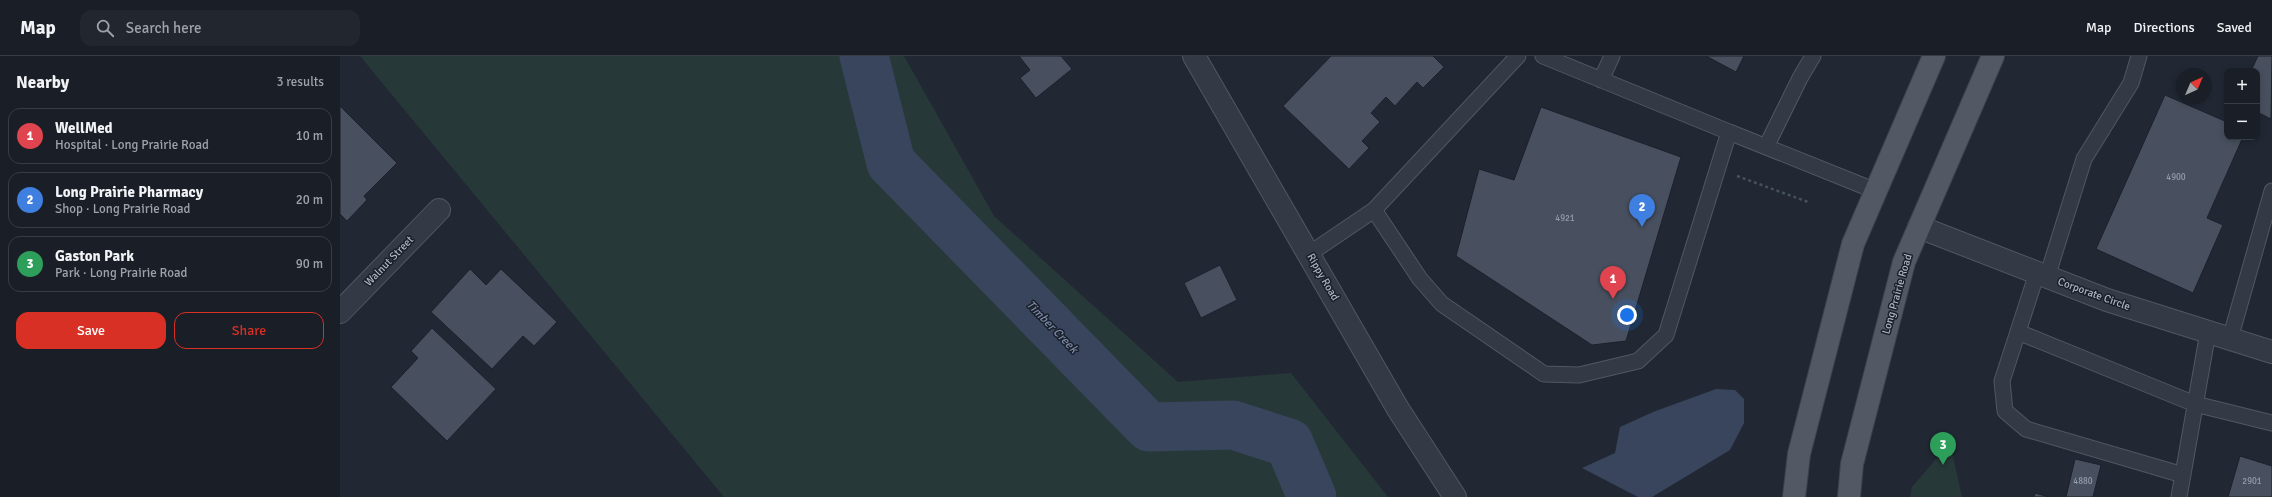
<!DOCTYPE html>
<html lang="en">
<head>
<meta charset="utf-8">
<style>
  :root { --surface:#191e27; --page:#22272f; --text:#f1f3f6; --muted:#9fa2a7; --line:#373c44; --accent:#d93025 }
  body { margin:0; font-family:Signika,sans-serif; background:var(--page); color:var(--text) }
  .controls { position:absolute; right:12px; top:12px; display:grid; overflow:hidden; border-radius:8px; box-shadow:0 2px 6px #0003 }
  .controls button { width:36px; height:36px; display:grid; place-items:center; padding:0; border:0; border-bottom:1px solid var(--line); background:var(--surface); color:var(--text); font:20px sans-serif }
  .compass { position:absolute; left:1836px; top:12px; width:36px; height:36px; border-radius:50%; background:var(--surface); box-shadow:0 2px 6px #0003; rotate:44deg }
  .you { position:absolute; left:1287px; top:259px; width:14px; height:14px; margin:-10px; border:3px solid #fff; border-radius:50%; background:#1a73e8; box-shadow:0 0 0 6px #1a73e833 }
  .badge { display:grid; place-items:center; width:26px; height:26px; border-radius:50%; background:var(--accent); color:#fff; font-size:13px; font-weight:700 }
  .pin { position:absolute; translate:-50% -33px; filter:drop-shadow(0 1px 2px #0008) }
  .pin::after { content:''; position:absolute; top:21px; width:14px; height:12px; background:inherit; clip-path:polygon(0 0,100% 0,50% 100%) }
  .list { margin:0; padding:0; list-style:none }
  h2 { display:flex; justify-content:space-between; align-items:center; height:52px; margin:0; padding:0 16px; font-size:17px }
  h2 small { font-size:13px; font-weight:400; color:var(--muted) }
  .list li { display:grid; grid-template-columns:26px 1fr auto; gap:12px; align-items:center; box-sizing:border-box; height:56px; margin:0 8px 8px; padding:0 8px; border:1px solid var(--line); border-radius:12px }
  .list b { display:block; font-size:15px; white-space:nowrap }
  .list p { margin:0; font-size:13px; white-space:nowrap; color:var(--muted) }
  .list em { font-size:13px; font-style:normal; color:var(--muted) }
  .actions { display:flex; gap:8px; padding:12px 16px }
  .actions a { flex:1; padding:9px 0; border:1px solid var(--accent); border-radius:12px; text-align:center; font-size:14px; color:var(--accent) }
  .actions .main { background:var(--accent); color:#fff }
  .icon { flex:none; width:22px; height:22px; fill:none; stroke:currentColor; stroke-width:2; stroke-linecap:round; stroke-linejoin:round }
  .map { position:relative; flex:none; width:1932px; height:441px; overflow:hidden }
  header { display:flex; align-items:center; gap:24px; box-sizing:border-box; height:56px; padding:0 20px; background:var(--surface); border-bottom:1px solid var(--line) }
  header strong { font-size:19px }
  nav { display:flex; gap:22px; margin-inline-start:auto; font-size:14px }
  .search { width:280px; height:36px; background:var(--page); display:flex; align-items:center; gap:10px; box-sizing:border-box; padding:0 14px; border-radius:12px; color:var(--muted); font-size:15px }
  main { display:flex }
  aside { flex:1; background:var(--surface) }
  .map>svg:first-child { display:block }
</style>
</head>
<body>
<header>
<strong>Map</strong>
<div class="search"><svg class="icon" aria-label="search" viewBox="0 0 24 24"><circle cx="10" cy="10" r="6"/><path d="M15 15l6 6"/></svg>Search here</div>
<nav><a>Map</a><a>Directions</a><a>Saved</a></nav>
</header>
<main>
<aside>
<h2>Nearby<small>3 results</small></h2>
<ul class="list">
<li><span class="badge" style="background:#e0444e">1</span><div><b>WellMed</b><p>Hospital · Long Prairie Road</p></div><em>10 m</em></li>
<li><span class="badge" style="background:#3f7fe0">2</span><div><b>Long Prairie Pharmacy</b><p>Shop · Long Prairie Road</p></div><em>20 m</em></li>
<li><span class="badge" style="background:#2e9e5b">3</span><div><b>Gaston Park</b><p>Park · Long Prairie Road</p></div><em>90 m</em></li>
</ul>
<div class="actions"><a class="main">Save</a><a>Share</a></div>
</aside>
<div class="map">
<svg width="1932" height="441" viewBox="0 0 1932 441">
  <rect width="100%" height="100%" fill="#212834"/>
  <path fill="#273839" d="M20,0h544l90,160 184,166 113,-9 97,124h-664z
    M1610,387l12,54h-52l2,-10z"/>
  <path fill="#38455c" d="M1376,333l19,1 9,9v24l-14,27 -78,47h-14l-56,-29 33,-15 5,-26 33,-15z"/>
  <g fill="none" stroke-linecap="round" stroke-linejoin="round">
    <path stroke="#38455c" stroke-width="49" d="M524,0l27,107 258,264 84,-2 56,18 23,54"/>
  </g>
  <path fill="#48505f" stroke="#1c212b" d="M679,0h42l11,13 -36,29 -16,-20 10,-8z
    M991,0h102l11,11 -21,21 -6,-6 -22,24 -9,-9 -15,16 9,9 -18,19 7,7 -20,21 -66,-63z
    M1366,0h38l-8,16z
    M1918,0h14l-1,63 -14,-7v-41h-6z
    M1825,39l62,27v15h16l-36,81 16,7 -30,68 -97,-44z
    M0,50l57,57 -33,33 3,4 -20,21 -7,-7z
    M1201,51l140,50 -55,184 -34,4 -136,-89 23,-87 35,11z
    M880,209l17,35 -36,18 -17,-35z
    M130,213l16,16 15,-16 56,53 -23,24 -11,-10 -31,33 -61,-57z
    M92,272l64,61 -49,52 -56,-54 27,-29 -7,-7z
    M1900,400l32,10v31h-44z
    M1735,403l26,6 -8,32h-27z
    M1695,437l14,4h-15z"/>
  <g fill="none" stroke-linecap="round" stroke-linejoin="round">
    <defs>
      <path id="service" d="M1203,0l186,76
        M1261,24l11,-24
        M1426,91l34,-69 13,-22
        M1034,154l144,-154
        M969,198l65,-44 46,69 22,25 102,70 35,1 59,-14 28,-26 63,-203 147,59
        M1697,217l-35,108 3,30 21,18 157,46
        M1707,221l37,-118 47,-76 8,-27
        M1678,276l177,72 77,19
        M1890,283l42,-148
        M1839,441l29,-165"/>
      <path id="minor" d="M854,0l204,353 57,88
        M1579,171l188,73 165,52
        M0,256l99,-102"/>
      <path id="primary" d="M1454,441l5,-43 54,-210 81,-188
        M1509,441l3,-33 52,-202 89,-206"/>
    </defs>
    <use href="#service" stroke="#515763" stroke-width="17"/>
    <use href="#minor" stroke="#515763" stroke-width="24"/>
    <use href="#primary" stroke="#3d434e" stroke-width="24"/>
    <path stroke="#445357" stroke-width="2.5" stroke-dasharray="3 3" stroke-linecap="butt" d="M1397,120l71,26"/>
    <use href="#service" stroke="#343a45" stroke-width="15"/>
    <use href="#minor" stroke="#343a45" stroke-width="22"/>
    <use href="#primary" stroke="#525965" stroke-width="22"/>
  </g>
  <g text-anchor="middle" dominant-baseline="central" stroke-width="3" stroke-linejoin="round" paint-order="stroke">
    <g font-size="9" fill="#949ba9">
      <text x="1836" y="121">4900</text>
      <text x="1225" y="162">4921</text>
      <text x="1743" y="425">4880</text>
      <text x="1912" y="425">2901</text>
    </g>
    <g font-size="11" fill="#aeb4c2" stroke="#1a1f29">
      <text transform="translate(49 205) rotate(-46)">Walnut Street</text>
      <text transform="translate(983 221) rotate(60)">Rippy Road</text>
      <text transform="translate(1557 238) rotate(-74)">Long Prairie Road</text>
      <text transform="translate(1754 238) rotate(20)">Corporate Circle</text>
    </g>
    <g font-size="12" font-style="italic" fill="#798aa8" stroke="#1a1f29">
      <text transform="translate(712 271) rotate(46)">Timber Creek</text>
    </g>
  </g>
</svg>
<div class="controls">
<button>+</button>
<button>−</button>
</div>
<svg class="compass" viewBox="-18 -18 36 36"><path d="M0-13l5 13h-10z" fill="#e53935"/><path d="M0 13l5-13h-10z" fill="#9fa2a7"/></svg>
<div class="you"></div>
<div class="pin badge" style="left:1273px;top:243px;background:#e0444e">1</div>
<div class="pin badge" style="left:1302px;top:171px;background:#3f7fe0">2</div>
<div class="pin badge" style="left:1603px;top:409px;background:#2e9e5b">3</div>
</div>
</main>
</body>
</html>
